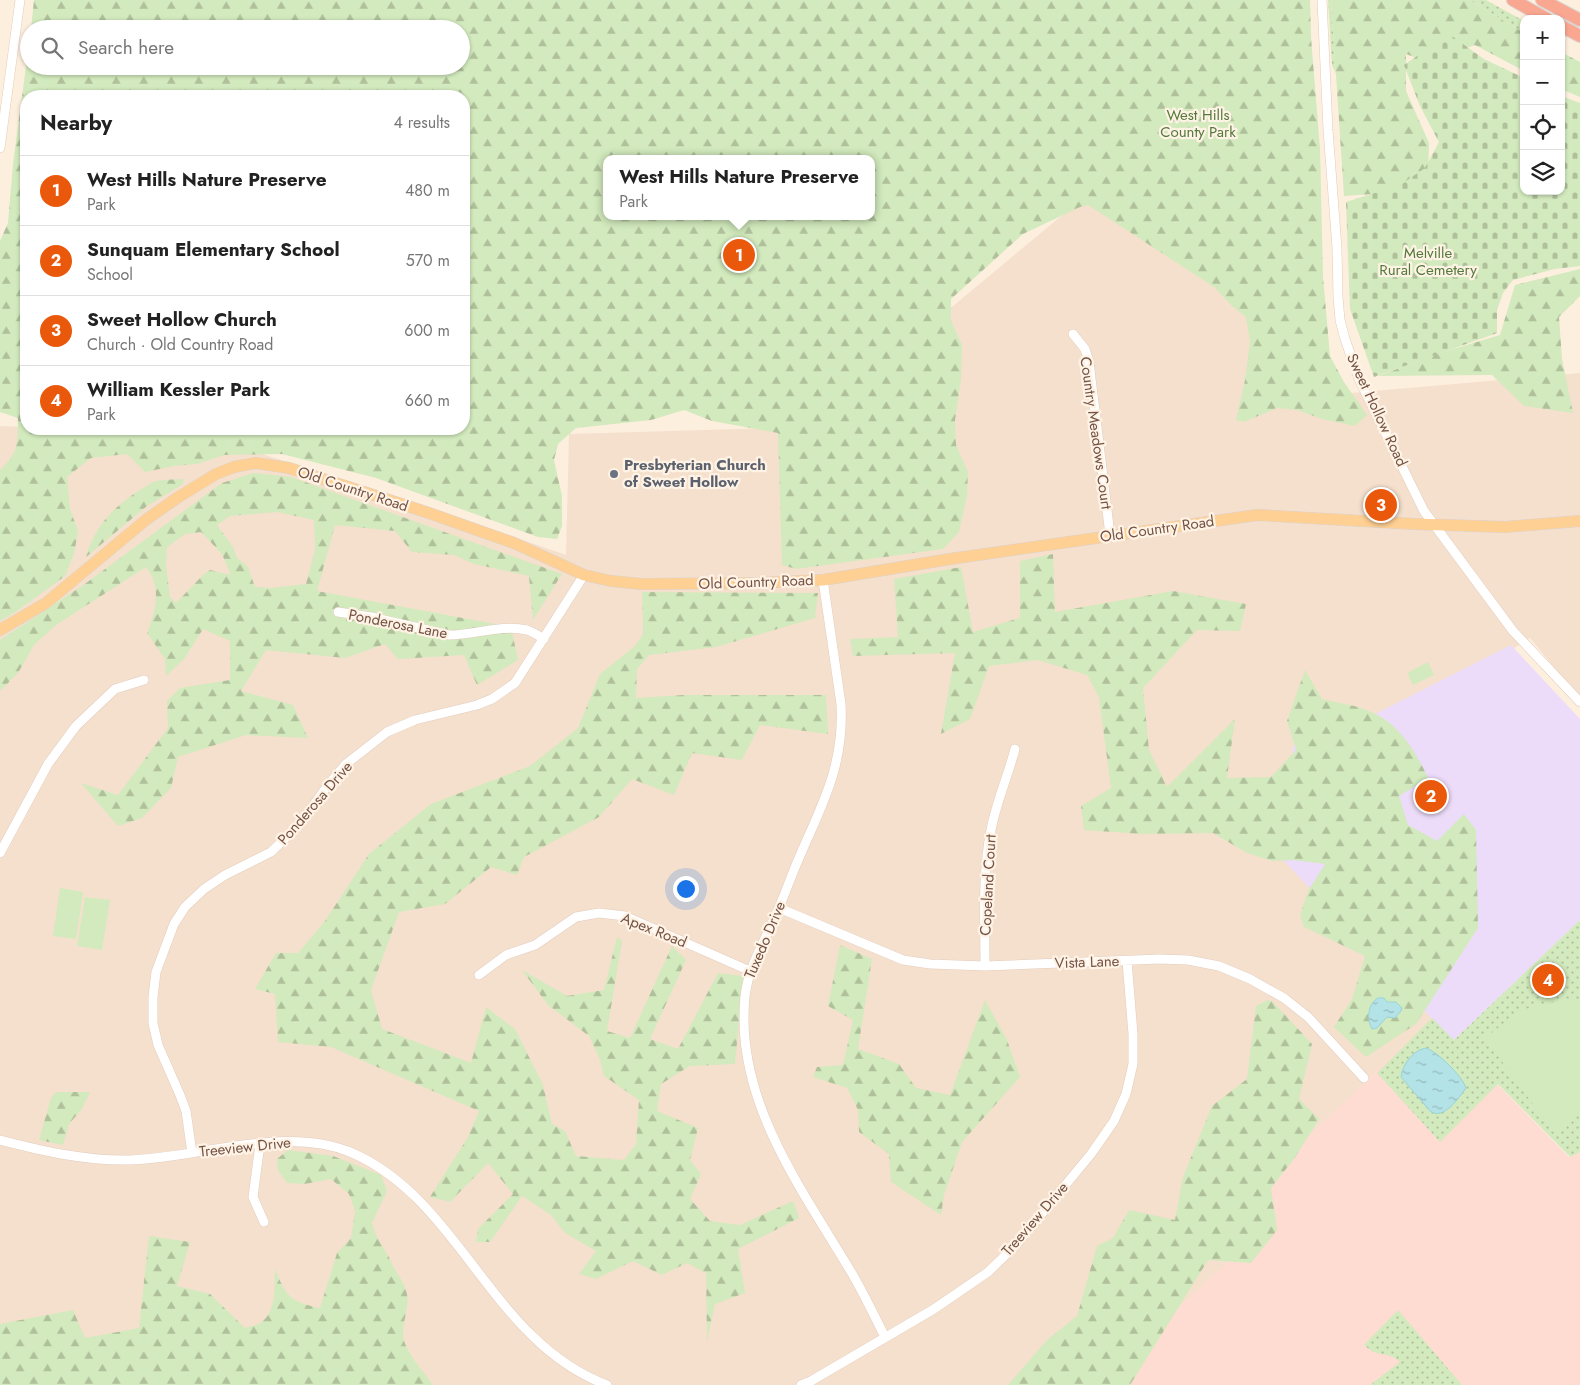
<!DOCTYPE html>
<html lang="en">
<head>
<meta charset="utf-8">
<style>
  :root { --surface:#fff; --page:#f6f6f6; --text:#222; --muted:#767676; --line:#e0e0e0; --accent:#ea580c }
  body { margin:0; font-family:Jost,sans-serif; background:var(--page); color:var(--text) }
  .controls { position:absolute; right:15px; top:15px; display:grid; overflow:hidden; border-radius:10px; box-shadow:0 1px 4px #0004 }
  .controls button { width:45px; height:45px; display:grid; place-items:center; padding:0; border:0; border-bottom:1px solid var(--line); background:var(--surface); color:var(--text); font:25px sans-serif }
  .you { position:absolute; left:685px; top:888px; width:18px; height:18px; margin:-12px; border:4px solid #fff; border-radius:50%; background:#1a73e8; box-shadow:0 0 0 8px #1a73e833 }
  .badge { display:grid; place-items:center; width:32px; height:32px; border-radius:50%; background:var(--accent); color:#fff; font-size:16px; font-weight:700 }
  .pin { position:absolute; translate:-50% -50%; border:2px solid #fff; box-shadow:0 1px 5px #0006 }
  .popup { position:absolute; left:603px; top:155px; width:272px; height:65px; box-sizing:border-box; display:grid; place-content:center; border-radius:10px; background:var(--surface); filter:drop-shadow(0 1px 4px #0005); font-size:16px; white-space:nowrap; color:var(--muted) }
  .popup b { font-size:19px; color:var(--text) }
  .popup::after { content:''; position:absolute; left:50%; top:100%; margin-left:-10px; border:10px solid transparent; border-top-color:var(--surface) }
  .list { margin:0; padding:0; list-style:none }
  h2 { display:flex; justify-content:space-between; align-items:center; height:65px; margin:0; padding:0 20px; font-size:21px }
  h2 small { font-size:16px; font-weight:400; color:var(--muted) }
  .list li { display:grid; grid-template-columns:32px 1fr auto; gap:15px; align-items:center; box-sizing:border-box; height:70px; padding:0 20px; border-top:1px solid var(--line) }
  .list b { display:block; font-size:19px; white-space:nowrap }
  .list p { margin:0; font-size:16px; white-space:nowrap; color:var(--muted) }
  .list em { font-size:16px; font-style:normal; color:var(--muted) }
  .icon { flex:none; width:28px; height:28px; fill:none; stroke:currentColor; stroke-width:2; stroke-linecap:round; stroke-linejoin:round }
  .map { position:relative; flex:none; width:1580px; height:1385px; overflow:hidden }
  .search { position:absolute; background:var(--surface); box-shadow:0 1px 4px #0004; left:20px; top:20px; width:450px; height:55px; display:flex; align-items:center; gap:12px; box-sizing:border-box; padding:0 18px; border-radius:28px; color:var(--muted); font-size:19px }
  .panel { position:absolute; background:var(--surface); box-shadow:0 1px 4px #0004; left:20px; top:90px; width:450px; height:345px; border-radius:20px }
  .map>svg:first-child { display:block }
</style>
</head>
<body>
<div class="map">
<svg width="1580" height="1385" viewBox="0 0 1580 1385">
  <defs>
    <pattern id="grass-dots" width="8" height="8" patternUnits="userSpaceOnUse" patternTransform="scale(1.25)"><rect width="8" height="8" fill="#d2eabd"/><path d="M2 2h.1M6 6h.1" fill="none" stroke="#afc09b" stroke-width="1.8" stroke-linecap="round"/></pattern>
    <pattern id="forest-firs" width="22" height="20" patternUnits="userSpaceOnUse" patternTransform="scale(1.25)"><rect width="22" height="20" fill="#d2eabd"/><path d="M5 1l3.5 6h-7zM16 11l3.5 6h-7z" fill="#afc09b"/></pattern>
    <pattern id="cemetery-stones" width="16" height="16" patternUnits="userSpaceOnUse" patternTransform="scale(1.25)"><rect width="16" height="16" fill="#d2eabd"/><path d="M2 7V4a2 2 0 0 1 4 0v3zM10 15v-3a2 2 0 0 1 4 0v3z" fill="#afc09b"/></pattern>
    <pattern id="water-ripples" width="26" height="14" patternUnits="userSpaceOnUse" patternTransform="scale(1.25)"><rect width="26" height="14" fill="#b3e2e7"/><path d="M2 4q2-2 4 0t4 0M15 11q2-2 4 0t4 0" fill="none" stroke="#96babd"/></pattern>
  </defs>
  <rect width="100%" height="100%" fill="#fdefde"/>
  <path fill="#f5e0cd" d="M1084,197l182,116 4,87 310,-27v326l-50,-61 -14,9 -138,67 -117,87 171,217 -176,170 24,28 -186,169h-1094v-959l26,1v2l226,22 154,48 160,56 3,-121 205,-6 167,-112z"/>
  <path fill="#fedcd1" d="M1432,1018l137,139 11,-5v233h-486l185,-169 -23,-29z"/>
  <path fill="#ecdcf9" d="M1511,645l69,74v201l-127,121 -181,-193 24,-114 20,10z"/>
  <path fill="url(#grass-dots)" d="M1328,0h3l5,74 -4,-9z
    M1469,0h17l38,21v12z
    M1580,920v232l-10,5 -72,-73 -58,58 -63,-69 55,-55 22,22z
    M1398,1310l64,75h-92l30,-23c-12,-12 -22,-3 -36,-17z"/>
  <path fill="url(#forest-firs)" fill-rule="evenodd" d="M34,0h1276l1,37 9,112 3,128 7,79 14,26 23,33 -12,11 -33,-7 -25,-9 -20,-2 -33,14 -8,-2 9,-40 5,-38 -4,-25 -14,-11 -18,-19 -126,-82 -8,2 -57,27 -72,65v22l11,24 -1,34 -6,41 1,25 12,27 -1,23 -8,37 -16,17 -147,20 -14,-4 -4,-132 -66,-12 -28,-11 -33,10 -75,8 -18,16 -4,16 8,36v30l-5,13 -19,-2 -162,-59 -94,-24 -58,1 -27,9 -23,2 -29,6 -18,-18 -36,4 -24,19 3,32 8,22 -4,23 -9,22 -48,35 -17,10v-151c20,-19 17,-26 18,-52l-18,-6v-171l8,-18 5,-59 16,-120v22h432v-37h-430zM464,96v333h-438v-333zM606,159h266v57h-266z
    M1331,0h138l55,33v38l-49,-26 -48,17 -21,-8v37l23,52 -1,32 -25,17 -59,4z
    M1561,52l19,10v35l-19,-8z
    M1580,269v27l-21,21 3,42 11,54 -49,-7 -32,-31 -114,1 62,-23 60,-18 15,-50z
    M253,473l38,4 271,97 -29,46 -4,-44 -55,-12 -20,-9 -42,-3 -17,-21 -60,-6 -18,66 194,36 7,33 -41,25 -13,-30 -66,4 -13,-15 -40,14 -79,-8 -25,41 52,14 15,33 -62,-3 -68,22 -7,31 -29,30 -24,8 -37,-43 37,12 50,-67 -1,-27 13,-13 50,-8v-39l-27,-12 -19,30 -18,17 -1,-17 -18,-26c9,-22 15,-46 -1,-66l-90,58 -22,20 -16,28 -18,18v-51l82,-54 140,-103zM277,512l37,8 1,30 -9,34 -35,4 -16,-1 -7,-20 -11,-9 -4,-11 -16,-22 13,-9zM201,532l21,22 9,21 -21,-5 -6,4 -28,29 -6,-6 -4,-31 1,-19 18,-13z
    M184,479l-1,5 -36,22 -61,51c9,-31 27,-50 54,-67 4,-2 9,-6 13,-8 9,-3 21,-2 31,-3z
    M1053,554l2,58 118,-21 73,13 -6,27 -43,-1 -54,58 6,62 18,37 68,-68 -8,59 44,-1 25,-27 -9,-29 18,-51 17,29c16,4 34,6 49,13 28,11 45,40 57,66l-29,18 9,29 29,16 27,-27 12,16 2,98 -62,96 -50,33 -32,-30 18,-28 13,-43 -61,-29 -4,-12 8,-24 17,-27 -32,-4 -21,1 -25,-8 -34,-20 -70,1 -59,-4 -3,-24 30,-18 -12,-91 -12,-22 -49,-15 -49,6 -19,53 -29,15 14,-81 -102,3 -3,-17 48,-2 -4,-58 67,-12 12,65 47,-14v-57zM1387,1002l5,1 9,8 -6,7 -8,-2 -11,12 -6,-2 -1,-18z
    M642,592l176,1 -3,25 -99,29 -67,8 -12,14 -1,29 48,-3h142l2,39 -68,-9 -18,35 -50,-7 -18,42 -42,-16 -33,38 -75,40 -7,18 -26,-8 -46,37 -46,8 -28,78 11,39 89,34 15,-56 29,22 28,56 9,39 13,7 11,25 48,4 12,-16 3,-44 -35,-24 -4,-16 -11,-24 -41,-31 -26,-35 45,26 37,-6 13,-53 5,4 -15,90 23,7 42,-92 14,14 -36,79 28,10 40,-76 25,3 -8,88 -45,2 -29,18 -4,27 41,17 -8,32 11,14 -11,25 20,22 30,4 53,-24 6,17 -61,31 7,44 -30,11 -8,37 -1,-68 -19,-10 -25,12 -29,-14 -37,18 -17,-5 17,-23 -31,-18 -14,-18 -29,-19 -32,46h-14l2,-13 35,-35 -25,-31 -38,39 -20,-5 38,-60 11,-26 -148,-64 -53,-5 -3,-48 -20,-5 21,-36h22l27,-32 44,-67 62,-50 99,-38 48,-38 22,-54 35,-28 8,-12z
    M840,945l32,14 -14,90 41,15 17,24 34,7 35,-95 22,40 13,37 -58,65 -18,53 -3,20 -50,-33 -2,-28 -30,-22 -1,-22 -11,-22 -34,-11 4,-10 26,-2 10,-45 -25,-14z
    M1268,1000l5,2 39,42 -13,55 20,20 -25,40 -23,29 6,42 -26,33 -43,-3 -78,125h-122l39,-45 30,-24 20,-70 16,-8 16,-28 46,10 8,-43 29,-71 35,-27 9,-73z
    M56,1092h34l-8,17 -13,15 -6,21 -24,-5 12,-42z
    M288,1150l45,6 48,19 6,16 -15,32c3,12 9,21 15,31 3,4 4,9 7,14 5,9 9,12 12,23 5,12 -4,31 -3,45 2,16 21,36 30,49h-433v-61l73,-14 12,28 54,-10 10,-92 41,6 -13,44 33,8 35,34c4,-2 11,-2 15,-5 17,-10 14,-37 15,-54 11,27 15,33 45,39l17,-55 14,-15 4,-27 -6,-17 -18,-15 -26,5 -18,-1 -9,-13 -1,-11z"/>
  <path fill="url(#cemetery-stones)" d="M1449,34l35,25 40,19v113h37v-95l19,7v163l-25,3 -42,11 -10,13 -6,17v23l-123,44 -24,-68 -4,-107 54,-17 25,-17 14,-26 -19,-36 -16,-41z"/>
  <path fill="#d2eabd" d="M1428,662l6,13 -21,10 -6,-12z
    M60,888l23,4 -7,47 -23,-3z
    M85,897l25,3 -8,50 -25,-4z
    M1570,998l10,5v111l-19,18h-8l-68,-94 36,-28z"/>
  <path fill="url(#water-ripples)" stroke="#99d3d9" d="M1378,998h6l3,4h9l6,6 -1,3 -6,7 -8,-1 -10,11 -5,1c-6,-11 -4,-25 6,-31z
    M1426,1048c12,4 36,28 40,40 -7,10 -23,33 -36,23l-29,-34c1,-12 12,-27 25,-29z"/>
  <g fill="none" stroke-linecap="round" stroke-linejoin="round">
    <defs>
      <path id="minor" d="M1322,0l6,130 9,118 1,49 2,23 5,19 14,40 65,132 89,120 67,71
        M0,148l20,-148
        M1073,334l12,15 4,13 21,173
        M823,580l18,124c4,71 -27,113 -51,176 -7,19 -15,37 -24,56 -7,16 -16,31 -19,49 -3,11 -3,23 -3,34 0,93 60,174 106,251 13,22 24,45 35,67
        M338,612l33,5 78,18c26,0 52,-11 78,-5 6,2 12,6 17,9
        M0,853l48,-89 28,-38 39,-37 29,-9
        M779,908l124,52 27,4 55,2 174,-7 29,1 31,6 31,13 34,19 24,19 56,61
        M985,966c0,-45 -3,-91 6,-136 5,-27 17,-54 24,-81
        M479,975l27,-20 29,-10 41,-28 23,-4 26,3 125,55
        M0,1140c43,11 85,21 130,20 69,-2 155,-35 220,-8 110,46 141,190 257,233
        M260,1144l-7,53 11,25
        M192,1153l-6,-42 -6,-16 -22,-50 -5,-22v-26l3,-25 18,-48 11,-17 19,-18 21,-14 46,-23 29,-28 28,-39 18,-21 41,-32 28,-12 62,-15 15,-6 23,-16 69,-108
        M801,1385l10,-4 123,-72 54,-37 28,-27 75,-91 23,-33 12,-27 7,-30v-30l-6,-73"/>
      <path id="major" d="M0,630l46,-27 101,-84 30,-21 39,-24 18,-7 22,-4 33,5 140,45 85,30 70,32 27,6 30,3 116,-1 66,-3 127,-21 307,-44 158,9 90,3 75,-6"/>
      <path id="highway" d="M1513,0l34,19
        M1542,0l38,20
        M1561,26l19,10"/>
    </defs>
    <use href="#minor" stroke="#e3ccbd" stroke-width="10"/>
    <use href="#major" stroke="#dbd2cf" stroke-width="12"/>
    <use href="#highway" stroke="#dbd2cf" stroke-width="14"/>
    <use href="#minor" stroke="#fff" stroke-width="9"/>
    <use href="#major" stroke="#ffd093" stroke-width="11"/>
    <use href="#highway" stroke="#faa792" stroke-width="12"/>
  </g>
  <circle fill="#6b7280" stroke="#fff3e5" stroke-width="2" cx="614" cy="474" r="5"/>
  <g text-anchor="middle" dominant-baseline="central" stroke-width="4.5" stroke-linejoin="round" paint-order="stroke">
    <g font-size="15" fill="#537a3d" stroke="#fff3e5">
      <text x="1198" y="115">West Hills<tspan x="1198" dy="17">County Park</tspan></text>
      <text x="1428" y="253">Melville<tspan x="1428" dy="17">Rural Cemetery</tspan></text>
    </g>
    <g font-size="15" fill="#745346" stroke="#fff3e5">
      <text transform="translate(1377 410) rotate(65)">Sweet Hollow Road</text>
      <text transform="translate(1096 433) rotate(82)">Country Meadows Court</text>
      <text transform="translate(353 489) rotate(18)">Old Country Road</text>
      <text transform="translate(1157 529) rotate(-8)">Old Country Road</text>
      <text transform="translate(756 582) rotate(-2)">Old Country Road</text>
      <text transform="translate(398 624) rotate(11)">Ponderosa Lane</text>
      <text transform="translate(315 803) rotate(-49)">Ponderosa Drive</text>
      <text transform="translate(988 885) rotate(-87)">Copeland Court</text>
      <text transform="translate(654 930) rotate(22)">Apex Road</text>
      <text transform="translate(765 940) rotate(-67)">Tuxedo Drive</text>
      <text transform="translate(1087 962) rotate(-2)">Vista Lane</text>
      <text transform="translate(245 1147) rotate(-6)">Treeview Drive</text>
      <text transform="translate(1035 1219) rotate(-49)">Treeview Drive</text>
    </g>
    <g font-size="15" font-weight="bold" fill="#5b616d" stroke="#fff3e5" text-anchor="start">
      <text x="624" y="465">Presbyterian Church<tspan x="624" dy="17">of Sweet Hollow</tspan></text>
    </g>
  </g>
</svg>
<div class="controls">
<button>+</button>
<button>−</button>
<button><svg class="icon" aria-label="locate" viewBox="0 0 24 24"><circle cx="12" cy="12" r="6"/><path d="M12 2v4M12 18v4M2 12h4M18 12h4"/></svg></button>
<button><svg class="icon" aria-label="layers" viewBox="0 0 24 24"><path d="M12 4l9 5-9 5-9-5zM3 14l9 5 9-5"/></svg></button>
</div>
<div class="you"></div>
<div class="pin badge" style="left:739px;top:255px">1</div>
<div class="popup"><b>West Hills Nature Preserve</b>Park</div>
<div class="pin badge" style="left:1431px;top:796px">2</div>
<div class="pin badge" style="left:1381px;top:505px">3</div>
<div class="pin badge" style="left:1548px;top:980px">4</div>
<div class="search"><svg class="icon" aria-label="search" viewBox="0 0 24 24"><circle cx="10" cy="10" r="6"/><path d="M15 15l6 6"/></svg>Search here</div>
<section class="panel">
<h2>Nearby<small>4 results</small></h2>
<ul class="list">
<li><span class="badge">1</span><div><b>West Hills Nature Preserve</b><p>Park</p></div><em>480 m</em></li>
<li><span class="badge">2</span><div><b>Sunquam Elementary School</b><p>School</p></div><em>570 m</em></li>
<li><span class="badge">3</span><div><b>Sweet Hollow Church</b><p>Church · Old Country Road</p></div><em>600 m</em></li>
<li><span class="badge">4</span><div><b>William Kessler Park</b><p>Park</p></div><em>660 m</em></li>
</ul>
</section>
</div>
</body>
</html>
